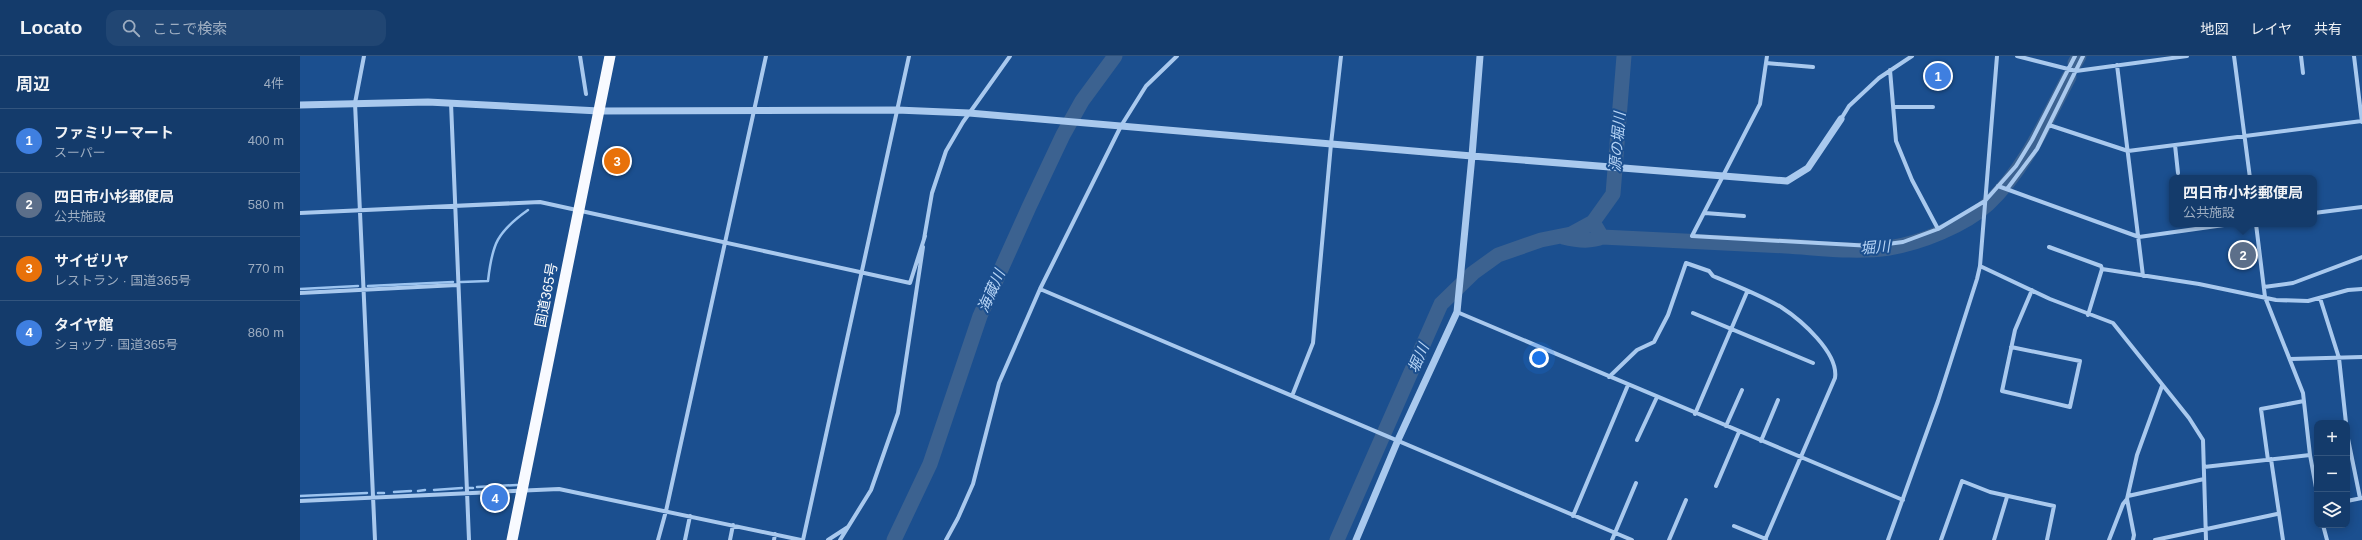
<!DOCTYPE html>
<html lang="ja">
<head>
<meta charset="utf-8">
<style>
  :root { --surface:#143b6b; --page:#214673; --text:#f1f3f6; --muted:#9dadc1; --line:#33557e; --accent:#ffd166 }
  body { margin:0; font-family:Arial,"Noto Sans JP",sans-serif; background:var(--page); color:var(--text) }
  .controls { position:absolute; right:12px; bottom:12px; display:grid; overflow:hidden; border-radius:8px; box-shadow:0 2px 10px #0003 }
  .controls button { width:36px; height:36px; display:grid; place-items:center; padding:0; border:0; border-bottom:1px solid var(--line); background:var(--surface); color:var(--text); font:20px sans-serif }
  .you { position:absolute; left:1239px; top:302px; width:14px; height:14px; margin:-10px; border:3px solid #fff; border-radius:50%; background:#1a73e8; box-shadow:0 0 0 6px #1a73e833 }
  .badge { display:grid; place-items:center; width:26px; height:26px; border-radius:50%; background:var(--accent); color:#fff; font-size:13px; font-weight:700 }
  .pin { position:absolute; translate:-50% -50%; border:2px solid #fff; box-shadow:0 1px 4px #0006 }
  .popup { position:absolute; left:1869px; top:119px; width:148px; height:52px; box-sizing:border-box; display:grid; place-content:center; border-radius:8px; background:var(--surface); filter:drop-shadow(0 1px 3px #0005); font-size:13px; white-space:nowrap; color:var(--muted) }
  .popup b { font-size:15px; color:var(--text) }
  .popup::after { content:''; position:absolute; left:50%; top:100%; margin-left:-8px; border:8px solid transparent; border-top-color:var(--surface) }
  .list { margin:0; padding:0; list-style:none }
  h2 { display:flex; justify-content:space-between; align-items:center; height:52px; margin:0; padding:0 16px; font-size:17px }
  h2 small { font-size:13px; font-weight:400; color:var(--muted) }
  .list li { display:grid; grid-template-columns:26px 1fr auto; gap:12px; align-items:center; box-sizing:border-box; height:64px; padding:0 16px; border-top:1px solid var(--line) }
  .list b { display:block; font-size:15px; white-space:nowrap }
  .list p { margin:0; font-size:13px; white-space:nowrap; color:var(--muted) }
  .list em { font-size:13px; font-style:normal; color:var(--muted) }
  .icon { flex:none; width:22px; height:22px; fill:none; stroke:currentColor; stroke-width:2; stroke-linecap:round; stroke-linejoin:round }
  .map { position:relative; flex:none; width:2062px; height:484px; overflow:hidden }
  header { display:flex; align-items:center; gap:24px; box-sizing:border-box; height:56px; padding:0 20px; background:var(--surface); border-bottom:1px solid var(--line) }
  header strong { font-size:19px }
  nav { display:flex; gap:22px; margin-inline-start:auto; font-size:14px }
  .search { width:280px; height:36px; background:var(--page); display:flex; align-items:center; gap:10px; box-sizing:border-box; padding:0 14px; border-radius:12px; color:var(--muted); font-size:15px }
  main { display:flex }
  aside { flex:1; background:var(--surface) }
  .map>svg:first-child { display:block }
</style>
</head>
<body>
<header>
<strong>Locato</strong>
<div class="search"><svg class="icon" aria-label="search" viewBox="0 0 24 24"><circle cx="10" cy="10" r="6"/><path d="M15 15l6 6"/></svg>ここで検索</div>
<nav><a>地図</a><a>レイヤ</a><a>共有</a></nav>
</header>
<main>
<aside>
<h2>周辺<small>4件</small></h2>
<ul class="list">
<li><span class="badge" style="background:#3f7fe0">1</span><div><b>ファミリーマート</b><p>スーパー</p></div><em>400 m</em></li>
<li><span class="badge" style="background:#5c6f8a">2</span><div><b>四日市小杉郵便局</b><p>公共施設</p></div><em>580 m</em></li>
<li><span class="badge" style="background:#e8710a">3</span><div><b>サイゼリヤ</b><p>レストラン · 国道365号</p></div><em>770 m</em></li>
<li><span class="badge" style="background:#3f7fe0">4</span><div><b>タイヤ館</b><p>ショップ · 国道365号</p></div><em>860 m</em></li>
</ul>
</aside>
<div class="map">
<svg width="2062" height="484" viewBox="0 0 2062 484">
  <rect width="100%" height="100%" fill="#1b4f8f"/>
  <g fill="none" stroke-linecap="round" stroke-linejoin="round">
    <path stroke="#9cc4f0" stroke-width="2.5" d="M161,226l27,-1c4,-37 9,-49 40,-71
      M68,230l85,-4
      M0,233l58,-3
      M177,431l40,-2
      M169,432h4
      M134,434l28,-2
      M118,435l7,-1
      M94,436l17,-1
      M78,437h6
      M0,440l67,-3"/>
    <path stroke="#3c6290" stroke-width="15" d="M1775,7l4,-7
      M1293,166l9,15c61,3 123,6 184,9 34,2 70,7 103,2 31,-5 75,-22 99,-44 38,-36 57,-82 81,-127
      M1263,181c12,3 28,5 39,0
      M594,484l36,-76 50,-148 49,-109 34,-72 19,-34 33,-45
      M1037,484l104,-236 32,-31 25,-18 43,-15 30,-6 22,-12 20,-28 11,-138"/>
    <path stroke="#a9c9ee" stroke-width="4" d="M64,0l-9,47 20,437
      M280,0l6,38
      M1467,0l-7,48 -68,132 180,10 31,-4 35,-13 47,-28 31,-35 16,-26 43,-84
      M1717,0l59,15 111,-15
      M1934,0l16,122
      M2001,0l2,17
      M2054,0l8,66
      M1466,7l47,4
      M1817,9l26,211
      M1590,14l6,71 16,39 26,49
      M151,47l18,437
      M1594,51h39
      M1541,63l8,-13 30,-28 33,-22
      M1749,69l79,26 234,-30
      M1875,89l3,28
      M1698,130l141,51 92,-13
      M1707,133l30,-40 46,-93
      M0,157l240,-11 370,81 15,-47
      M1405,157l39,3
      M2014,157l48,-6
      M1956,168l9,73 38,96 7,62 7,38
      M624,183l8,-46 14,-42 17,-29 47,-66
      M1749,191l52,19 1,3
      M1680,210l70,33 63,24 76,95 14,22 3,100
      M1964,231l29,-4 69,-26
      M740,233l592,251
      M0,237l157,-8
      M2020,242l19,60 7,65
      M1157,256l446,188
      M1393,257l120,50
      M1788,259l14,-46 97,15 77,16 32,1 40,-11 14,-1
      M1711,291l69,14 -10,46 -68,-16 13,-61 17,-40
      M1990,303l72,-2
      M1309,321l28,-27 17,-8 14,-27 18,-52 23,8 4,5c22,9 47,19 68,31 20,13 58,46 54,71l-70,162
      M992,340l21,-53 18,-199 10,-88
      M1395,358l52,-122
      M1426,370l16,-36
      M2047,378l13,64
      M1337,384l20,-43
      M1461,385l17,-41
      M1971,403l12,81
      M1968,404l-7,-51 43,-8
      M1904,411l106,-12
      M1416,430l23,-54
      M1828,440l76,-17
      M1827,443l7,36 -1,5
      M0,445l259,-12 242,51
      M2047,445l15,-3
      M1273,460l55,-131
      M2023,469l4,15
      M1434,470l32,13
      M358,484l8,-29 100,-455
      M385,484l5,-24
      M430,484l3,-15
      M474,484l1,-6
      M503,484l106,-484
      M528,484l20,-13
      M540,484l31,-50 27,-77 25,-166
      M646,484l12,-22 15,-34 26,-101 41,-94 81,-163 25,-40 31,-30
      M1312,484l24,-57
      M1369,484l17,-40
      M1588,484l50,-139 39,-122 3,-13 17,-210
      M1641,484l21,-59 28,11 64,14 -7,34
      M1694,484l13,-43
      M1809,484l14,-36 4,-5 10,-44 25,-69
      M1855,484l122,-26"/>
    <path stroke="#a9c9ee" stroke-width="7" d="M0,49l128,-3 171,9 298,-1 72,3 503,43 8,-100
      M1056,484l42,-100 59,-128 15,-156 315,25 21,-13 33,-49"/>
    <path stroke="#f8faff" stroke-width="11" d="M212,484l98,-484"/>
  </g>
  <g text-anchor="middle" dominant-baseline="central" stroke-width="4" stroke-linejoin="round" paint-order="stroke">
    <g font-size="14" fill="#fff" stroke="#1b4f8f">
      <text transform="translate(246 239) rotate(-79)">国道365号</text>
    </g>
    <g font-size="15" font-style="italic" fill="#b5d3f5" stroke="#1b4f8f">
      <text transform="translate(1317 86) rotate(-85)">源の堀川</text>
      <text transform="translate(1575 191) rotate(-5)">堀川</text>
      <text transform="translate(691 235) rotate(-66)">海蔵川</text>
      <text transform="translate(1118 302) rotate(-66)">堀川</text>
    </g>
  </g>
</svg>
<div class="controls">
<button>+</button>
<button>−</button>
<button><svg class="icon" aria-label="layers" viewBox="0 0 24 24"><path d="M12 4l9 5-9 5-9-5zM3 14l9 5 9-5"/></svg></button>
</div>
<div class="you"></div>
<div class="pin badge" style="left:1638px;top:20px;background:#3f7fe0">1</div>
<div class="pin badge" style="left:1943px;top:199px;background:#5c6f8a">2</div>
<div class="popup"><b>四日市小杉郵便局</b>公共施設</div>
<div class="pin badge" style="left:317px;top:105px;background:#e8710a">3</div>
<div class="pin badge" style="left:195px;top:442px;background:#3f7fe0">4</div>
</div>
</main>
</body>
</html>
